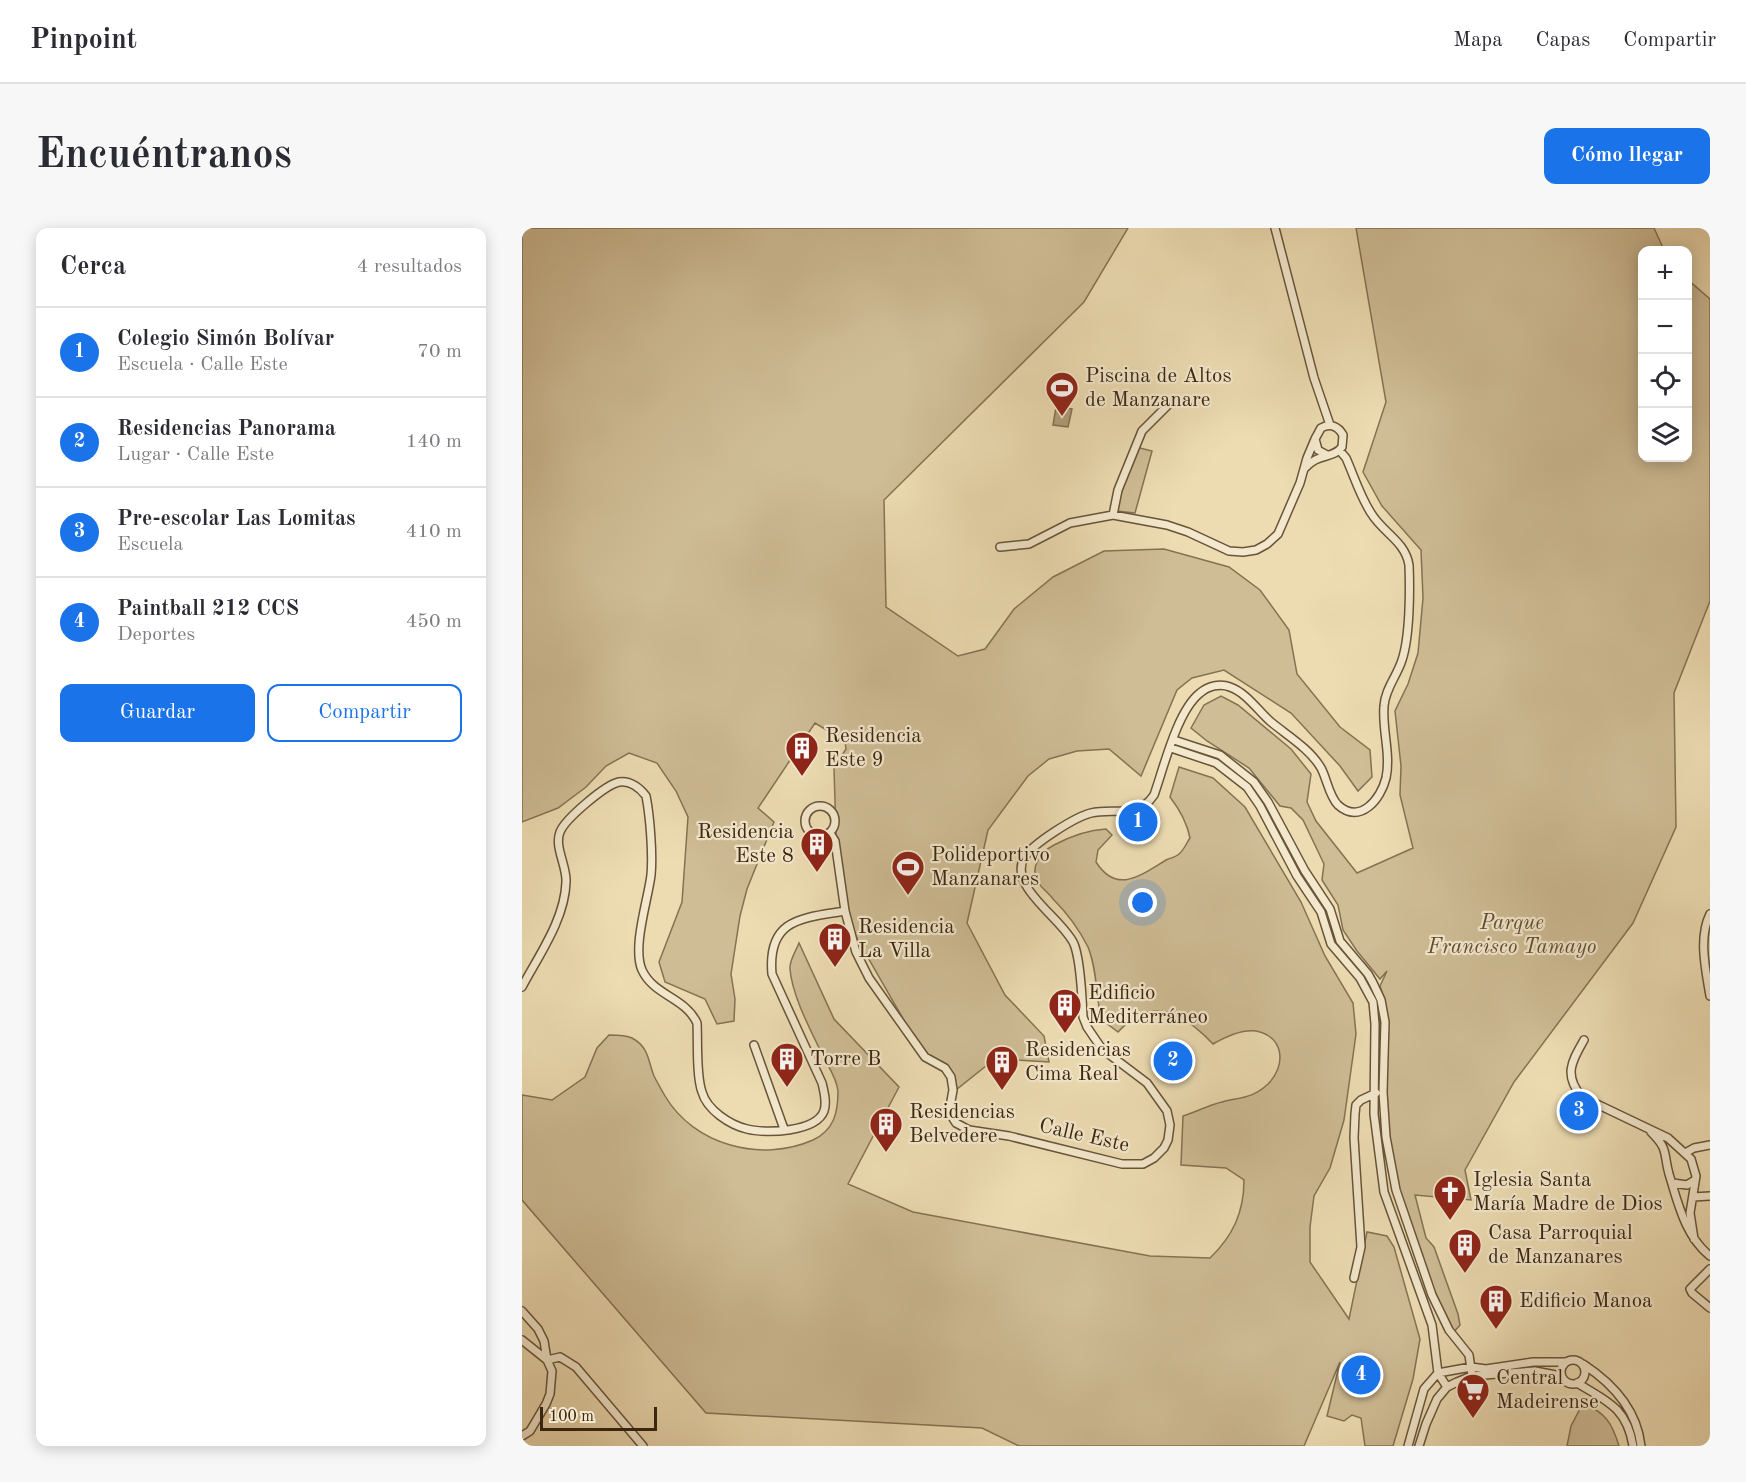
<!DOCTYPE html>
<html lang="es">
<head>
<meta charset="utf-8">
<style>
  :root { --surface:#fff; --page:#f7f7f7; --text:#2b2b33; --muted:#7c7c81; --line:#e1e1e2; --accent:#1a73e8 }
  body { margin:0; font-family:"Old Standard TT",serif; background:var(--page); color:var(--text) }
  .controls { position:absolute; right:18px; top:18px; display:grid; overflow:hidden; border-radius:12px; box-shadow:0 3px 15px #0003 }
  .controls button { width:54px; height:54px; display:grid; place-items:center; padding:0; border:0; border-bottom:2px solid var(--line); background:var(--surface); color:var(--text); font:30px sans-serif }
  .scale { position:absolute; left:18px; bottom:15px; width:117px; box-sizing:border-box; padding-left:6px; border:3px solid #3b2610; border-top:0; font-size:16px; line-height:21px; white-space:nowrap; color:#3b2610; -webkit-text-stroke:4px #f3e8cd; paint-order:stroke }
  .you { position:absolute; left:621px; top:675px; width:21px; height:21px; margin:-15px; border:4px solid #fff; border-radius:50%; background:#1a73e8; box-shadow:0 0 0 9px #1a73e833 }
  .badge { display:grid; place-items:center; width:39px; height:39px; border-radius:50%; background:var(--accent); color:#fff; font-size:20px; font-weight:700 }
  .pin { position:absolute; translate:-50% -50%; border:3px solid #fff; box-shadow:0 2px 6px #0006 }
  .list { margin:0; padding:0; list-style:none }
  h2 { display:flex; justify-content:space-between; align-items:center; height:78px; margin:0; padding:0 24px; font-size:26px }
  h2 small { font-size:20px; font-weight:400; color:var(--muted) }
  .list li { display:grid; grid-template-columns:39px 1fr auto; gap:18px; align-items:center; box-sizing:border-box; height:90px; padding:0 24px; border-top:2px solid var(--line) }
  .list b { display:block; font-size:22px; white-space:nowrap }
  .list p { margin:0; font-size:20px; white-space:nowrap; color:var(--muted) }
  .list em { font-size:20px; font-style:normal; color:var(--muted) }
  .actions { display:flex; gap:12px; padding:18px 24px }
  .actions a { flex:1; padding:14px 0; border:2px solid var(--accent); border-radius:12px; text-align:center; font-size:21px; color:var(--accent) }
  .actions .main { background:var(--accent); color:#fff }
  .icon { flex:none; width:33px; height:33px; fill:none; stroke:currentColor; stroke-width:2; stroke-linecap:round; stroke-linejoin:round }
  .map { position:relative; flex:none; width:1188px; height:1218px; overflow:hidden; border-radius:12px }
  header { display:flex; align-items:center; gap:36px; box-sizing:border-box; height:84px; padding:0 30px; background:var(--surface); border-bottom:2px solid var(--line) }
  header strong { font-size:28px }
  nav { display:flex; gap:33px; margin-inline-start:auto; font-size:21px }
  .intro { display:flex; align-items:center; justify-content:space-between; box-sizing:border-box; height:144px; padding:0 36px }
  h1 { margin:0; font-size:42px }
  .button { padding:15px 27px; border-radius:12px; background:var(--accent); color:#fff; font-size:21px; font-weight:700 }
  main { display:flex; gap:36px; padding:0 36px }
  aside { flex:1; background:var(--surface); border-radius:12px; box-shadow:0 3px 15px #0003 }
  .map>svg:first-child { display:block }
</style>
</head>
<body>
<header>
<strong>Pinpoint</strong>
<nav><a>Mapa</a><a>Capas</a><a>Compartir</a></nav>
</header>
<div class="intro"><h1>Encuéntranos</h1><a class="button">Cómo llegar</a></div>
<main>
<aside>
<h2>Cerca<small>4 resultados</small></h2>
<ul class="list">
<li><span class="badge">1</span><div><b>Colegio Simón Bolívar</b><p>Escuela · Calle Este</p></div><em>70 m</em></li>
<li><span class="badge">2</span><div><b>Residencias Panorama</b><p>Lugar · Calle Este</p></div><em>140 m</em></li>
<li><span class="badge">3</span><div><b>Pre-escolar Las Lomitas</b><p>Escuela</p></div><em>410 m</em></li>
<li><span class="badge">4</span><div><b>Paintball 212 CCS</b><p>Deportes</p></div><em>450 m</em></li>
</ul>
<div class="actions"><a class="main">Guardar</a><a>Compartir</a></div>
</aside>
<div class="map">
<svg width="1188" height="1218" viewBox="0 0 1188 1218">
  <rect width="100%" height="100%" fill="#eddcb2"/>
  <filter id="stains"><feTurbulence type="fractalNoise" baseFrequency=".00333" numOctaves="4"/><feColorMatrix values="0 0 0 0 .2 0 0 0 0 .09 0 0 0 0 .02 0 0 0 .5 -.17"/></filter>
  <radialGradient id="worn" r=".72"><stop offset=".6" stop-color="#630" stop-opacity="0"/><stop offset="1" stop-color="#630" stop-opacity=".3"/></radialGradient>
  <path fill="#cfbd96" stroke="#857253" stroke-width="1.5" d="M0,0h606l-44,74 -200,198 2,107 72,49 27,-7 29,-40 39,-32 51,-26 60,-2 65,18 31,23 29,40 8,44 43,53 30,23 2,27 -14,14 -18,-25 -49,-53 -67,-43 -32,8 -15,12 -36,86 -32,-27 -32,2 -28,8 -21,17 -40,54 -21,93 38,72 39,41 5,26 -35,-2 -13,-6 -44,35 -12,-21 -20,-11 -78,-136 -11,-86 -2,-67 12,-19 -1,-8 -30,-18 -57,85 16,14 -27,67 -7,27 -9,58 4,25 -1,22 -17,3 -12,-25 -40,-17 -6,-20 23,-60 6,-85 -12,-26 -19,-28 -28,-10 -23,13 -20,21 -28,21 -36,14z
    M834,0h298l10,22h-22v208h46v-178l22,19v302l-36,92 2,134 -43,96 -119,159 -49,88 6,30 -56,-5 11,43 8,9 24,67 2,11 -7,8 -9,-4 -31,-82 -29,-119v-129l-4,-13 7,-15 -7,8 -23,-28 -14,-21 -5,-25 -16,-25 2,-16 -21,-44 -12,-12 -11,-2 -31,-38 -42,-27 -16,-13 13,-23 17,-9 17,9 53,44 20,25 -4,28 9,19 41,52 56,-25 -13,-53 1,-29 -6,-55 13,-27 10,-31 5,-55 -2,-48 -39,-44 -19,-34 23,-70z
    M610,218l20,5 -17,62 -19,-2z
    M657,539l34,11 32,29 56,95 24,54 28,47 3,31 -12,86 -14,48 -16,28 -4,31v35l39,57 18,-87 20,4 7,11 26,92 -7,40 -20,67h-28l-4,-28 -9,-3 -8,6 -17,-5 13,-54 -36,84h-285l-37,-18 -276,-15 -184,-213v-105l30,5 33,-23 12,-29 12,-13c7,0 17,0 23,3 17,9 16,23 22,38 3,6 7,13 11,20 29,49 96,67 148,44 21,-10 25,-27 25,-49 -1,-11 -8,-22 -14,-33 -12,-25 -32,-62 -34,-89 -1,-8 6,-18 9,-26l35,76 65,68 -51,97 65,28 237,44 60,2c23,-22 34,-46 34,-78l-18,-12 -45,-3 2,-49c13,-4 26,-11 39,-14 18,-5 30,-3 46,-18 18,-18 17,-47 -12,-53 -15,-2 -31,6 -43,13 -19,-20 -44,-41 -73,-30 -8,3 -16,12 -22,18l-17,-13c-5,-24 -4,-50 -13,-72 -9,-18 -21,-34 -35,-48 -4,-6 -12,-11 -15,-17 -9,-15 3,-30 16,-37 17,-9 33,-15 52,-16l6,6 -14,15 -2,12c21,33 45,13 70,-2 4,-2 10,-3 13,-6 5,-4 8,-12 11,-16 -3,-16 -10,-28 -20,-41z
    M1061,1175c23,10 29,20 36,43h-52l4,-20z"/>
  <path fill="#b09e7b" stroke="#816e50" stroke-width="1.5" d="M534,179l16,2 -4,18 -15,-2z"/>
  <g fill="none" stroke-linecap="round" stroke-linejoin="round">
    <defs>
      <path id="minor" d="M753,0l39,150 16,47
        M783,240c13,-15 28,-9 37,-21l1,-12c-5,-9 -13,-12 -22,-7l-6,11 3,11 9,5
        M591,287l5,-25 24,-59 26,-26
        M478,319l29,-3 41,-21 43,-8 54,10 21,7 41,19 14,1 13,-2 11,-6 11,-10 22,-51 7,-25 8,-19
        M652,512l46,15 34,27 14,20 37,69 25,38 10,32 28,33 5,9 8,17 4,22 -2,70 3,45 10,53 36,105 17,35 20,25 3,21
        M649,520l45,15 31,24 13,19 37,70 24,36 10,32 29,34 13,24 2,22 -1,90 10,78 48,133 6,48 9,14
        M283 593a15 15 0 1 1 30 0a15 15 0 1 1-30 0Z
        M308,605l5,8 10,70 11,41 13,26 56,79 20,11 6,9 2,13 -4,22 7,11 13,7 40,6 113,28h21l11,-6 10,-10 4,-8 2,-15 -3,-14 -20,-28 -45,-34 -15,-22 -4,-10c-1,-19 -2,-56 -9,-73 -11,-25 -66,-57 -50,-86 8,-14 51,-41 67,-45 24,-6 46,7 63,-18 10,-28 23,-84 46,-102 8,-7 20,-10 30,-6 17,6 28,24 41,35 17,14 39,27 50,46 6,11 8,28 17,37 22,20 43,-6 48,-27 5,-24 -4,-48 -2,-72 1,-17 13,-30 18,-46 8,-24 8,-70 7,-95 -4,-24 -26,-32 -38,-52 -11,-17 -17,-37 -25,-55l-6,-7
        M1188,686c-12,24 -4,57 0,82
        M0,759c17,-32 43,-68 44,-105 1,-16 -12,-35 -6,-50 5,-13 45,-47 59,-50 11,-2 21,6 27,14 4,20 7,59 5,79 -3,25 -19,72 -9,95 12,26 43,27 55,53 1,18 -1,53 5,69 5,18 28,33 45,37 19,5 69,3 77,-18 3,-9 0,-19 -2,-28l-50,-109c-5,-56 31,-56 73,-63
        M1062,812c-12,21 -21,35 -2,57l86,41 23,21 5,17 -6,37 4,26
        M232,817l30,84
        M1129,904c18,18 12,20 18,42 9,29 16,62 41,82
        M1163,925l9,-5 16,-3
        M1151,955l14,2 8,-5
        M1171,969l17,-1
        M1188,1041l-20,20 2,4 18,15
        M832,1050l7,-31 -7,-109 1,-24 1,-9 5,-5 15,-7
        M0,1083l16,18 6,12 3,19 5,11 -2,23 -4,10 -16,27 -8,5
        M0,1112l25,20 13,-3 16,10 67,79
        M1039 1144a12 12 0 1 1 24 0a12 12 0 1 1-24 0Z
        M1061,1136c29,19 54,46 58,82
        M1055,1155c30,18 50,25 56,63
        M886,1218l16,-57 14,-16 33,-6 15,2 47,-7h32
        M897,1218l7,-22 11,-25 10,-12 10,-5 15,-6 63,-5 26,5"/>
    </defs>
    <use href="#minor" stroke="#685438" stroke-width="10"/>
    <use href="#minor" stroke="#f3e8cd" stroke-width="7"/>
  </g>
  <defs>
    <symbol id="stadium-pin" viewBox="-11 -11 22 30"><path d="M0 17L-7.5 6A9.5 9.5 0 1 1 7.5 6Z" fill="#8f2418" stroke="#f3e8cd"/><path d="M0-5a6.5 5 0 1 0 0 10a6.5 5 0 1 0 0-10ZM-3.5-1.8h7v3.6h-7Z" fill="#fff"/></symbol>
    <symbol id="building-pin" viewBox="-11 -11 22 30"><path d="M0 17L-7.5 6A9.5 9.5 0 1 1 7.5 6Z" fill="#8f2418" stroke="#f3e8cd"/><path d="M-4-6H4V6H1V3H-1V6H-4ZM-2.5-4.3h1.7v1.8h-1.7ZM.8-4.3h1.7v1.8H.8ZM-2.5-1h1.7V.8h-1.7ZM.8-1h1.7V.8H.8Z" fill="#fff"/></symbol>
    <symbol id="church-pin" viewBox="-11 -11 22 30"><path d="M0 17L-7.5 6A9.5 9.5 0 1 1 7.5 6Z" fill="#8f2418" stroke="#f3e8cd"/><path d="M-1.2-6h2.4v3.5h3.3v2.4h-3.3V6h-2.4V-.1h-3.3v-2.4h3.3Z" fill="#fff"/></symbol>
    <symbol id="supermarket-pin" viewBox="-11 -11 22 30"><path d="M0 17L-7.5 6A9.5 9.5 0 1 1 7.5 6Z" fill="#8f2418" stroke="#f3e8cd"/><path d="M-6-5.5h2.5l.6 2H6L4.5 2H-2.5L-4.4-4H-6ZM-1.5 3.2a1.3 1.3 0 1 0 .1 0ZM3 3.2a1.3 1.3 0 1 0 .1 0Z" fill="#fff"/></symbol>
  </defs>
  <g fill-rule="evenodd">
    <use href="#stadium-pin" x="521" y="141" width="38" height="52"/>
    <use href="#building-pin" x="261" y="501" width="38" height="52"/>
    <use href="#building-pin" x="276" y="597" width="38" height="52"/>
    <use href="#stadium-pin" x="367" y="620" width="38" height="52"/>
    <use href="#building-pin" x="294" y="692" width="38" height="52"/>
    <use href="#building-pin" x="524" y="758" width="38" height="52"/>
    <use href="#building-pin" x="246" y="812" width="38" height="52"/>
    <use href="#building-pin" x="461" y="815" width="38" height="52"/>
    <use href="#building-pin" x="345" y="877" width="38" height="52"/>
    <use href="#church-pin" x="909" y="945" width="38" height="52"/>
    <use href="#building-pin" x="924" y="998" width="38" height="52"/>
    <use href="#building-pin" x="955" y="1054" width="38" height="52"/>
    <use href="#supermarket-pin" x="932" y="1143" width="38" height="52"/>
  </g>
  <g text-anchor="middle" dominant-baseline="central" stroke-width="4.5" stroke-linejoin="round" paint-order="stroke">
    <g font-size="21" fill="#3b2610" stroke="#f3e8cd" text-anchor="start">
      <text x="563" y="148">Piscina de Altos<tspan x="563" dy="24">de Manzanare</tspan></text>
      <text x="303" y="508">Residencia<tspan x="303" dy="24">Este 9</tspan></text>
      <text x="272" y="604" text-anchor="end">Residencia<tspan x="272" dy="24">Este 8</tspan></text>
      <text x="409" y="627">Polideportivo<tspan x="409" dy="24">Manzanares</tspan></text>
      <text x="336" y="699">Residencia<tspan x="336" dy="24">La Villa</tspan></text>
      <text x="566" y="765">Edificio<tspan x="566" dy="24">Mediterráneo</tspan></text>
      <text x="503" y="822">Residencias<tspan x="503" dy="24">Cima Real</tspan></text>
      <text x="288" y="831">Torre B</text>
      <text x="387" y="884">Residencias<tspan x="387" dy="24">Belvedere</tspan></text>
      <text x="951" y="952">Iglesia Santa<tspan x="951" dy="24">María Madre de Dios</tspan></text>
      <text x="966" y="1005">Casa Parroquial<tspan x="966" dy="24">de Manzanares</tspan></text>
      <text x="997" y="1073">Edificio Manoa</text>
      <text x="974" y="1150">Central<tspan x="974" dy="24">Madeirense</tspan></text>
    </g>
    <g font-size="21" font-style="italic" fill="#604c32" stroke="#f3e8cd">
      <text x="990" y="695">Parque<tspan x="990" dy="24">Francisco Tamayo</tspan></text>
    </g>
    <g font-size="21" fill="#3b2610" stroke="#f3e8cd">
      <text transform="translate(562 908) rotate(13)">Calle Este</text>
    </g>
  </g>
  <rect width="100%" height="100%" filter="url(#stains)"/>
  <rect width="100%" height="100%" fill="url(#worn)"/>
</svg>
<div class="controls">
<button>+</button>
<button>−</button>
<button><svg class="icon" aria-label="locate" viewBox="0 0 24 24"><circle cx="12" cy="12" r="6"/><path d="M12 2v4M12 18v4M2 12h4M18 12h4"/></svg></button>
<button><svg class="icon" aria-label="layers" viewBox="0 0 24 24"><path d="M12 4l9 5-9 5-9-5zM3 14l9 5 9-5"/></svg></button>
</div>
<div class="scale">100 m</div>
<div class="you"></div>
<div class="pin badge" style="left:616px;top:594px">1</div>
<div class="pin badge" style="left:651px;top:833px">2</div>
<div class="pin badge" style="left:1057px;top:883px">3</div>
<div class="pin badge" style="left:839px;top:1147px">4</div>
</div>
</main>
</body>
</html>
